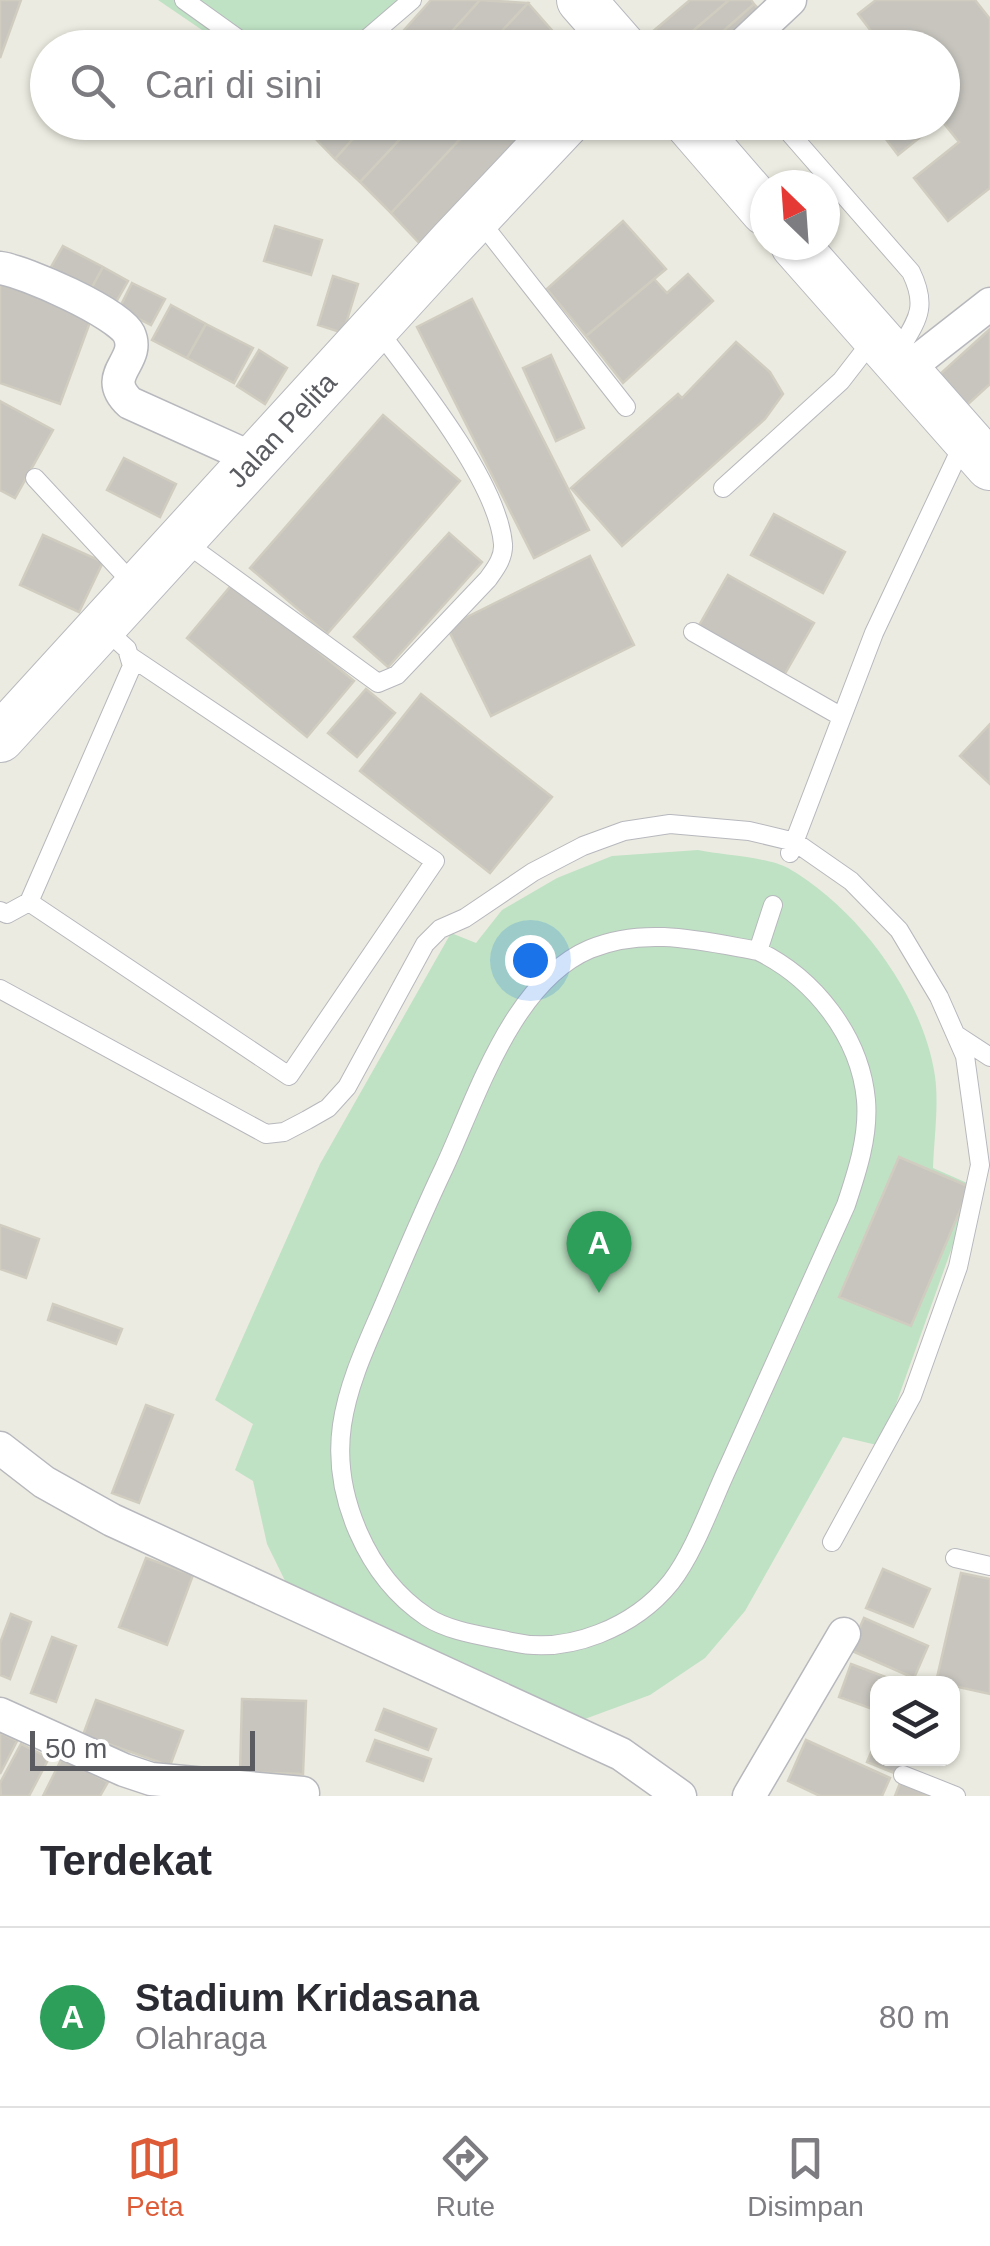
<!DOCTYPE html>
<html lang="id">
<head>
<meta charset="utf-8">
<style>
  :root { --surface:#fff; --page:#f2f2f3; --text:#2b2b33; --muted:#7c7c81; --line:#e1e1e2; --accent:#dd5b37 }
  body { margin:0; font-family:Arial,sans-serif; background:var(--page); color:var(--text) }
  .controls { position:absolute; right:30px; bottom:30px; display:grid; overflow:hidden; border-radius:20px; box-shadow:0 2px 8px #0004 }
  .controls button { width:90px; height:90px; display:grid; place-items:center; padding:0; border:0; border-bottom:2px solid var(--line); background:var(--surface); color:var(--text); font:50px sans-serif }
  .compass { position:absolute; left:750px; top:170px; width:90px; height:90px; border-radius:50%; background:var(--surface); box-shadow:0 2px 8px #0004; rotate:335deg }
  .scale { position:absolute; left:30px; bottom:25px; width:225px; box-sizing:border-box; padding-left:10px; border:5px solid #5a5c61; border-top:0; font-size:28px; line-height:35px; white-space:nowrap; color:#5a5c61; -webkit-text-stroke:8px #fff; paint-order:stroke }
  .you { position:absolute; left:530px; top:960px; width:35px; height:35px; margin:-25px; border:8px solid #fff; border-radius:50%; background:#1a73e8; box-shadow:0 0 0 15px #1a73e833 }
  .badge { display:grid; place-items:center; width:65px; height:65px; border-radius:50%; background:var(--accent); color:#fff; font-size:32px; font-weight:700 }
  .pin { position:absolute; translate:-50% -82px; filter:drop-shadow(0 2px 5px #0008) }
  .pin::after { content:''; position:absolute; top:52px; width:35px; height:30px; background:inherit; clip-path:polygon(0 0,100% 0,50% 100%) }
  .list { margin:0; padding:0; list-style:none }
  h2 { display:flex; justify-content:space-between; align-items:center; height:130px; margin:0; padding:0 40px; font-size:42px }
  h2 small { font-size:32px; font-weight:400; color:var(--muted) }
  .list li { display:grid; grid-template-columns:65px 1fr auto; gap:30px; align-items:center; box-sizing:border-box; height:180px; padding:0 40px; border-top:2px solid var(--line) }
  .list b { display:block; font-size:38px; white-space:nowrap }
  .list p { margin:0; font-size:32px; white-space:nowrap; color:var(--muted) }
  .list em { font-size:32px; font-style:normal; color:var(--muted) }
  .icon { flex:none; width:55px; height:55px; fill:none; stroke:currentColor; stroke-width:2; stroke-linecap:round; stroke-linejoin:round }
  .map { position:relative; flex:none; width:990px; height:1796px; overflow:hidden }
  .search { position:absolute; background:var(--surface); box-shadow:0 2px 8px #0004; left:30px; right:30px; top:30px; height:110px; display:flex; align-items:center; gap:25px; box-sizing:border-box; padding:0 35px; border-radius:55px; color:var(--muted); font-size:38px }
  .sheet { height:310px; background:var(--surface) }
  nav { display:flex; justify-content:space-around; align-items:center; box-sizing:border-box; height:140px; border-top:2px solid var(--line); background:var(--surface); font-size:28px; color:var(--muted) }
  nav a { display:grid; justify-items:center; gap:5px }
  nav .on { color:var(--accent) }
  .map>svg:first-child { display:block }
</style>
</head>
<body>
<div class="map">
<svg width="990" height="1796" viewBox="0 0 990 1796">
  <rect width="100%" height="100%" fill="#ecebe1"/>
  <path fill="#bfe2c4" d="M158,0h242l-41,48 -132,-1z
    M698,850c24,5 70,7 90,18 70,40 135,128 147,208 4,29 -1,63 -2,92l41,18 -93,260 -38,-9 -98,174 -40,47 -55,37 -76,28 -283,-130 -24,-49 -14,-63 -18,-11 18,-46 -38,-24 105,-236 131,-231 25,10 26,-33 55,-32 55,-22z"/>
  <path fill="#c7c5be" stroke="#d0cdc0" stroke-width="2.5" d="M0,0h21l-21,58z
    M431,0h49l-43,48h-49z
    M480,0l48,3 -42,45h-49z
    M690,0h39l-56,48h-10l-12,-15z
    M729,0h22l3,4 -50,44h-31z
    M876,0h99l15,19v169l-42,33 -34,-43 45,-36 -17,-21v-73h-58l-26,-34z
    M528,3l29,33 -10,12h-61z
    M754,4l12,13 -32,31h-30z
    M557,36l12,12h-22z
    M319,122h49l-33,37 -25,-26z
    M368,122h48l-56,60 -25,-23z
    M416,122h60l-85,91 -31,-31z
    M476,122h67l-121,124 -31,-33z
    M873,122h66l-41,33z
    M623,221l43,48 -80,67 -39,-47z
    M275,226l47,14 -11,35 -47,-14z
    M63,246l40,21 -12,22 -40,-22z
    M103,267l25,14 -12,21 -25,-13z
    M688,274l25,27 -90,82 -37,-47 68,-57 13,14z
    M333,276l25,8 -15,49 -25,-8z
    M0,282l93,32 -33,90 -60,-21z
    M132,283l33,16 -14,26 -32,-16z
    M472,299l117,231 -55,28 -117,-231z
    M171,305l35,19 -19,34 -35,-18z
    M206,324l47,24 -19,35 -47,-25z
    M990,329v55l-23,21 -28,-30z
    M736,342l34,30 13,22 -18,25 -143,127 -51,-58 107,-94 4,4z
    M259,350l28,18 -22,36 -28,-18z
    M551,355l33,73 -28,13 -33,-73z
    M0,401l53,29 -38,68 -15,-8z
    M383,415l77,66 -133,153 -77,-66z
    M124,458l52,26 -16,33 -53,-27z
    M774,514l71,38 -22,41 -72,-38z
    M449,533l33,29 -94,105 -34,-30z
    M43,535l60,27 -24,50 -59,-27z
    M590,556l44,89 -143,71 -44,-89z
    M728,575l86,48 -31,54 -86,-48z
    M234,582l120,99 -47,56 -120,-99z
    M366,689l29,24 -38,44 -29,-24z
    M421,694l131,103 -62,76 -130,-102z
    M990,724v60l-30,-28z
    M899,1157l71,30 -59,139 -72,-29z
    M0,1225l39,14 -13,39 -26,-9z
    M53,1304l69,25 -6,15 -68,-24z
    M146,1405l27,10 -34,88 -27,-10z
    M146,1558l47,17 -26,70 -48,-18z
    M883,1569l47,20 -17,38 -47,-19z
    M961,1573l29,6v115l-54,-12z
    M11,1614l20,8 -21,57 -10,-4v-32z
    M864,1618l64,28 -14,32 -64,-28z
    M52,1637l24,9 -20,56 -25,-9z
    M851,1664l53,20h-26v27l-39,-14z
    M242,1699l64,2 -3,73 -63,-2z
    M96,1700l87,31 -13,35 -87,-31z
    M384,1709l52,20 -8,21 -52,-20z
    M0,1732l17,9 -17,33z
    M878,1736v22h31l-7,18 -35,-14z
    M375,1740l56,19 -8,22 -56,-20z
    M806,1740l84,38 -8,18h-62l-32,-15z
    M21,1744l28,14 -20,38h-28l-1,-13z
    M62,1758l46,24 -8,14h-57z
    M900,1783l34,13h-39z"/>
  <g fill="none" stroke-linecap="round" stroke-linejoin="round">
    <defs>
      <path id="lane" d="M184,0l67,48
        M356,48l56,-48
        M780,122l131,150c18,37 5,49 -14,82
        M477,217l149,190
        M35,478l102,110
        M723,488l118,-107 34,-44
        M183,541l195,142 19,-8 91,-96c7,-10 16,-21 15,-35 -5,-62 -88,-165 -126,-215
        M693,632l149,85
        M790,853l84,-220 89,-189
        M29,902l260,174 146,-215 -304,-204
        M0,911l7,3 22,-12 103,-236 -5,-17 -23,-21
        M758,951c-56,-10 -113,-25 -168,-2 -78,33 -113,148 -146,219 -22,46 -42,94 -62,141 -16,37 -34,75 -40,116 -10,70 25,152 85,192 23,15 58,19 85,25 56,13 123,-15 159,-60 24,-31 41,-81 58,-117 39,-87 78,-173 117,-260 11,-33 23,-69 20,-105 -6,-64 -52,-122 -108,-149l15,-46
        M0,989l266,145 18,-2 23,-12 21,-12 19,-21 78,-143 15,-15 25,-11 68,-46 50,-26 41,-15 46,-7 79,7 46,11 56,39 48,49 40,67 26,59 15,109 -22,102 -46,129 -80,146
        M958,1036l32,21
        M955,1558l35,8
        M903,1775l53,21"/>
      <path id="street" d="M739,48l51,-48
        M0,268c24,3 119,45 129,66 13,28 -30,40 1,69l124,56
        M907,369l83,-65
        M0,1448l44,34 68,38 509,234 59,42
        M0,1714l124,56 27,9 152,14
        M749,1796l95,-162"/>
      <path id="secondary" d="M581,0l42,48
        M688,122l77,89
        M795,245l195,221
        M0,738l452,-495 114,-121"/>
    </defs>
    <use href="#lane" stroke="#b7b8bd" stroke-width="20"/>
    <use href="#street" stroke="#b7b8bd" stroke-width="35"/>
    <use href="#secondary" stroke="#b7b9bf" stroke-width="50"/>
    <use href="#lane" stroke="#fff" stroke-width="18"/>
    <use href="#street" stroke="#fff" stroke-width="32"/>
    <use href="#secondary" stroke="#fff" stroke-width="48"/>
  </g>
  <g text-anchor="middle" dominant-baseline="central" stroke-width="10" stroke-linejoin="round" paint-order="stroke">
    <g font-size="28" fill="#5a5c61" stroke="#fff">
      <text transform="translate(282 430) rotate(-47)">Jalan Pelita</text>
    </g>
  </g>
</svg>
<div class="controls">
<button><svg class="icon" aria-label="layers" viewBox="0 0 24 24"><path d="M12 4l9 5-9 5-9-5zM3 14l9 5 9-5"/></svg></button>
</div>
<svg class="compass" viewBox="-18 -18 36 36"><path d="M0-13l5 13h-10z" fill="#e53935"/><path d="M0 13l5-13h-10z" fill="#7c7c81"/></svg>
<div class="scale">50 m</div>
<div class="you"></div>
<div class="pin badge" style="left:599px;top:1293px;background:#2e9e5b">A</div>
<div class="search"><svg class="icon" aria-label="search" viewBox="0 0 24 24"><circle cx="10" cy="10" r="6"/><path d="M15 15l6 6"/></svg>Cari di sini</div>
</div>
<section class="sheet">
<h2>Terdekat<small></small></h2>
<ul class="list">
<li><span class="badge" style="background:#2e9e5b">A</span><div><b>Stadium Kridasana</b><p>Olahraga</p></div><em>80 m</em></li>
</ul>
</section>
<nav>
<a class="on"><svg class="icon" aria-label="map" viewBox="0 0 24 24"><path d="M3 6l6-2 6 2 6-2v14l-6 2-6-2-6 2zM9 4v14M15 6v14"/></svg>Peta</a>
<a><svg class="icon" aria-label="directions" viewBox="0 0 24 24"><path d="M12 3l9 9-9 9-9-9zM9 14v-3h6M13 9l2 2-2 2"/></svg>Rute</a>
<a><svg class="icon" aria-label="saved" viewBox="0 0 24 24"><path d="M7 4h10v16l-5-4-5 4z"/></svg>Disimpan</a>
</nav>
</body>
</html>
